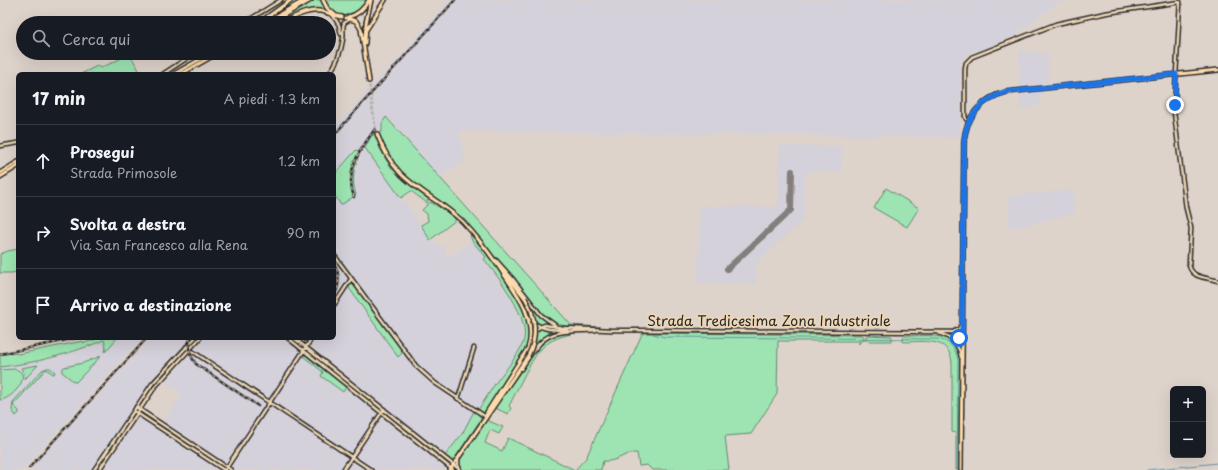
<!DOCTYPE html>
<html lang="it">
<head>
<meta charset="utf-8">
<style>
  :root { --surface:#171b24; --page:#20242c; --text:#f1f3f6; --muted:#9ea1a6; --line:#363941 }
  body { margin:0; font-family:"Playpen Sans",sans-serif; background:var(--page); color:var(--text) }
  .controls { position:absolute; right:12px; bottom:12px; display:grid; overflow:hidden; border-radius:6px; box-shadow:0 4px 16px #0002 }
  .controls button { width:36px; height:36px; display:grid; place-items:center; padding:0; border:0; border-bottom:1px solid var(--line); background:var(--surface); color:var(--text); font:20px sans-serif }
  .stop { position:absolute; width:12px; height:12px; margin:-9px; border:3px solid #1a73e8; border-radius:50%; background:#fff }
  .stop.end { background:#1a73e8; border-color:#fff; box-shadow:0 1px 4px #0008 }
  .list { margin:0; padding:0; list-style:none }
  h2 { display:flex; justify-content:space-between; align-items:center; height:52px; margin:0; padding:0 16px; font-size:17px }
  h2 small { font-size:13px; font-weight:400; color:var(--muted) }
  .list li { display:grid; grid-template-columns:26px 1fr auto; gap:12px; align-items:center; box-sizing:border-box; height:72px; padding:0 16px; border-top:1px solid var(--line) }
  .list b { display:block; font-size:15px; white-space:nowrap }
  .list p { margin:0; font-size:13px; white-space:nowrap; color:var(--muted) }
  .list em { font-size:13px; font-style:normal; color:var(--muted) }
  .icon { flex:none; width:22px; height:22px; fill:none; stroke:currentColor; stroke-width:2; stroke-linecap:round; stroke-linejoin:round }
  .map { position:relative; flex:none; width:1218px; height:470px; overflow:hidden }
  .search { position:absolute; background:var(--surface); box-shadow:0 4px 16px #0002; left:16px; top:16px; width:320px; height:44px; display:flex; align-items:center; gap:10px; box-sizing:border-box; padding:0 14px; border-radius:22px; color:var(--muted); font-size:15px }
  .panel { position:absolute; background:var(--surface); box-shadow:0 4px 16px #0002; left:16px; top:72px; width:320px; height:268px; border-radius:6px }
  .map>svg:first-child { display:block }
</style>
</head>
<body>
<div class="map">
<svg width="1218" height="470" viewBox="0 0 1218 470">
  <rect width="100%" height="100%" fill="#ded3cb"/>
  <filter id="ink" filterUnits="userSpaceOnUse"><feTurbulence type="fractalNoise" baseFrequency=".025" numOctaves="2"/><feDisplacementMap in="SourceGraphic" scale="8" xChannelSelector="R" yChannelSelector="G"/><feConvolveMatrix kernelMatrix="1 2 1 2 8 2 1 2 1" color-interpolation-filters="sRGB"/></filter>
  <g filter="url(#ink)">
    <path fill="#d4d1da" d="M449,0h625l-15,2 -39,28v4l-54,22 -4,7h-1l-1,74 -501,-6 6,31 -26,14 -52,-59 -5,6v9l-11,4 -6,12 56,77 9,15 15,7 2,11 25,-17 14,16 -2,2 30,43 8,18 2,22 -5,9 -22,30 -19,29 -5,3 -11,21 -17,23 17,13h-433l122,-132h40l-42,47 -6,9 -4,2 4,14 20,13 19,-29 -17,-13 39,-43h130v-143l7,10 12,-18v-11l2,-13 5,-11 -4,-2 -22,25v-47l45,-51 2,1 31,-35v-2z
      M1020,50l29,4 -2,14h3l-3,16 -27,4z
      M1045,90l-1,4 -3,1 -1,10 -20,5v-17z
      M779,146h63l-1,26h-36l-1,47 -48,45v20l-58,-1 1,-77 75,1 5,-4z
      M1073,190l2,23 -66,16v-33z
      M110,338h32l-120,132h-22v-103l30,-4 24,-5 24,-8z"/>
    <path fill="#9de4b2" stroke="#64886e" d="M315,0h6l1,4 6,7c-4,-1 -9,-2 -13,-2 -13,0 -25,9 -37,14h-4z
      M324,0h43c-11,19 -33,22 -43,0z
      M130,54l11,20h-60l18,-9 2,3z
      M386,117l185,208 30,2 -43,-1 -4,-2 -12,-9 -78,-95c-20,-18 -46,-29 -64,-49 -10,-11 -16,-24 -22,-38l4,-1v-9z
      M375,134c2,6 4,13 7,18 9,21 28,34 46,47l-1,4 -16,-12 -10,7 -36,-50 6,-12z
      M356,150l4,2c-6,15 -9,28 -4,43l-15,10 -7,-10v-20z
      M886,188l33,20 -12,19 -33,-19z
      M430,202l14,8 12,10 -26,20 -9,-15 7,-4 -1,-7 -5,-4z
      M470,235h1c22,28 74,79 53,118l-36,56 -4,4 -6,-3c7,-10 12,-19 19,-29 9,-12 20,-24 26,-38 9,-24 -25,-66 -39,-84l2,-2 -14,-16z
      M18,249v23l-7,1h-11v-19l8,-3z
      M510,281l13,17 3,-1 15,19 11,9 -12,1 -10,-8z
      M352,283l51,69 -5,5 -49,-69z
      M540,327l10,4h12l-11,3 -21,20 4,-11 2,-13z
      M574,332l1,1c-12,3 -25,6 -34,16 -12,13 -23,40 -32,57l2,2 -3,6 -13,-6 43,-61c10,-11 21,-14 36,-15z
      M644,333l218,2 2,2v3l-3,1 -2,3v-3h-81l-1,53 -26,40 -26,2 4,34h-77l-5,-5 -8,1 -2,-13c-12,-1 -21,10 -34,8l-2,9h-139l-2,-4 -1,-5 27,-41 17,7 -4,7 -9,-4 -5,13 17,8 6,-13 67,32 11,-12 56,-124z
      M867,335l24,1 1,1v4h-24l-2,-1v-3z
      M905,336c24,0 54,-6 55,27l-1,107h-3v-37l-4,-1v-69c-2,-27 -30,-21 -49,-21v-5z
      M100,338h17l-12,14 1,-5 -2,-7c-34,14 -68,23 -104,27v-12l13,-2 5,1 65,-13 1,2z
      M304,354l42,33 -3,5 -22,-16 2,-4 -19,-15z
      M101,356l-25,26h-2l-12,-10v-2l2,-3 19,-4z
      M38,365l-13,14 -1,-6 -3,-5z
      M47,368h3l5,4 -1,2h-1l-7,-5 -33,36 6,6v2l-3,3 -4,-6 1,-8 29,-32z
      M13,369c22,2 1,30 -13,31v-30z
      M475,412l6,5v2l-28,42 -4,-1 -5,-3 18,-23 11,-21z"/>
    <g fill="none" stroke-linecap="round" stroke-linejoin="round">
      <path stroke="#6690a0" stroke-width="1" d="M653,334l12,3 271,2c13,1 20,9 22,21l-1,110
        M1147,470l71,-7"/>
      <path stroke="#847f7b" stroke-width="6" d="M727,269l64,-59 1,-39"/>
      <path stroke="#bab1ab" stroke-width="3" stroke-dasharray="3 1.5" stroke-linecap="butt" d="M369,81l5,39 3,14"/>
      <defs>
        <path id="minor" d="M332,14l7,11 2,9
          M244,23l37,-23
          M163,74l32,-21
          M329,74c8,-11 12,-22 14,-35 1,-6 -1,-11 1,-16l6,-4
          M966,119l-1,-3v-47l1,-6 6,-6 84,-33 50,-11 74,-11 -6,110 12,96 5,20 -2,37c3,14 18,12 29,16
          M0,146l18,-3
          M334,255l82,111 19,17 51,34
          M496,260l16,18 29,37 14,10
          M334,305l17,-26
          M528,316c9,14 24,14 39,14
          M953,332l6,-3 3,-5
          M939,333l15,6 8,-3
          M288,338l165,132
          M294,338l166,132
          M531,338l3,-7 6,-4 5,-2 19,3 46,2 341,2 5,1 6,3
          M949,338c7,6 11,10 12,19
          M186,347l185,123
          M521,369c6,-9 11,-18 19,-26 14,-15 37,-11 56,-13
          M458,399l16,-51
          M136,407l95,63
          M134,411l90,59
          M458,459v6l2,5
          M94,470l58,-86 43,-46
          M99,470l56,-83 45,-49
          M225,470l87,-132
          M343,470l41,-61"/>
        <path id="major" d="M323,0l4,8 8,7
          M348,17c10,-2 16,-8 21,-17
          M346,18l10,3 5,8 8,52
          M259,23l32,-23
          M264,23l41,-23
          M270,23l41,-23
          M281,23c12,-5 26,-14 39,-12 8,1 14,5 22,6
          M366,30l19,-30
          M365,43l1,-20 5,-23
          M174,74l37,-21
          M181,74l37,-21
          M377,134c14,37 30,47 62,69 8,6 17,12 24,19 18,19 34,41 48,63 6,9 13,19 16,30 3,10 5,23 1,33l-41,64 -1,5
          M0,173l18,-11
          M0,177l18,-11
          M500,266l25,32
          M450,470l78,-114
          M961,470l3,-327c1,-26 18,-45 42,-51l212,-22"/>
      </defs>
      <use href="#minor" stroke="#2b2b2b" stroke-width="5.5"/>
      <use href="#major" stroke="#2b2b2b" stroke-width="6"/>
      <use href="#minor" stroke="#ecd6b5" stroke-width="2.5"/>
      <use href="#major" stroke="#fedbac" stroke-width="3"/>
      <defs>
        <path id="rail" d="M334,135l121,-135
          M354,197c-10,-27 6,-47 21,-68
          M334,263c6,11 6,22 0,33
          M190,338c-3,10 0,18 6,26l62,42
          M305,341l2,-3
          M0,354l77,-16
          M29,468l118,-130"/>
      </defs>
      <use href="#rail" stroke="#2b2b2b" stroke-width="2.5"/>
      <use href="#rail" stroke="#ecd6b5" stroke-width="1" stroke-dasharray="3" stroke-linecap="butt"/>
      <defs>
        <path id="major-bridge" d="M525,298c11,18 13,39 3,58"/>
      </defs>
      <use href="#major-bridge" stroke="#2b2b2b" stroke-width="6" stroke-linecap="butt"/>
      <use href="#major-bridge" stroke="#fedbac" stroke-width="3"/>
    </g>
  </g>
  <g fill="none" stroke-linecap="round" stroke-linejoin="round" filter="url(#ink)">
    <path stroke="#1a73e8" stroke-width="5" d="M959,338l3,-2 2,-197c3,-24 20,-41 42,-47l170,-18 -1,31"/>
  </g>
  <g text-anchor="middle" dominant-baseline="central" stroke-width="3.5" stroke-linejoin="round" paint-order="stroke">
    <g font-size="14" fill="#2b2b2b" stroke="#ecd6b5">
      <text x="769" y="320">Strada Tredicesima Zona Industriale</text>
    </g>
  </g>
</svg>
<div class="controls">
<button>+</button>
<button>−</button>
</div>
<div class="stop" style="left:959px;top:338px"></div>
<div class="stop end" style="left:1175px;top:105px"></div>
<div class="search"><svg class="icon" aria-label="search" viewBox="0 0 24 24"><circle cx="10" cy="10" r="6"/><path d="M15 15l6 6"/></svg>Cerca qui</div>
<section class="panel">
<h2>17 min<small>A piedi · 1.3 km</small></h2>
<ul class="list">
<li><svg class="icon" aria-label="ahead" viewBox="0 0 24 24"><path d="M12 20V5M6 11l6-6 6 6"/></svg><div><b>Prosegui</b><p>Strada Primosole</p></div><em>1.2 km</em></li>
<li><svg class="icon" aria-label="right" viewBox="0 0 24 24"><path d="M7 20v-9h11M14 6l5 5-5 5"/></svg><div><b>Svolta a destra</b><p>Via San Francesco alla Rena</p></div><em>90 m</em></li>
<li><svg class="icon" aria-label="arrive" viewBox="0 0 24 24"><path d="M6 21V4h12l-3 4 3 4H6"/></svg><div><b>Arrivo a destinazione</b></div></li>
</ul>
</section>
</div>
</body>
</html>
